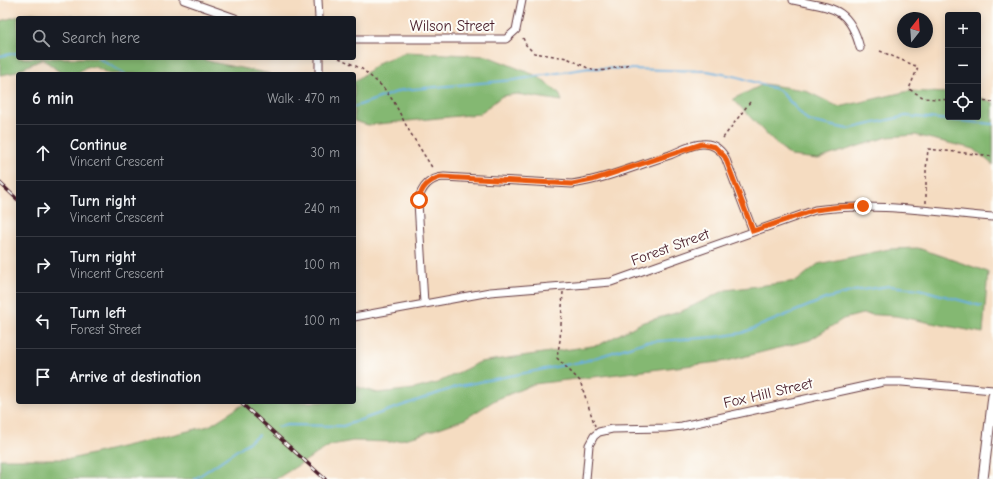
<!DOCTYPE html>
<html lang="en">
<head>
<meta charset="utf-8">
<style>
  :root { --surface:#171b24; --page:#20242c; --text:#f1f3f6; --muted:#9ea1a6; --line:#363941 }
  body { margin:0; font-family:"Comic Neue",sans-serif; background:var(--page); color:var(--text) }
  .controls { position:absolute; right:12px; top:12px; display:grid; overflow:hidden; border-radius:4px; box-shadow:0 2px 10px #0003 }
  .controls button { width:36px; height:36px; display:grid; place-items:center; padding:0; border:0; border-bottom:1px solid var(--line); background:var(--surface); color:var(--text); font:20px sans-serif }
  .compass { position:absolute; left:897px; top:12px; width:36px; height:36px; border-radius:50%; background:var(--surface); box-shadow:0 2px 10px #0003; rotate:17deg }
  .stop { position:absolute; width:12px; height:12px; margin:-9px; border:3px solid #ea580c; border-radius:50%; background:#fff }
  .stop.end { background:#ea580c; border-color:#fff; box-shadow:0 1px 4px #0008 }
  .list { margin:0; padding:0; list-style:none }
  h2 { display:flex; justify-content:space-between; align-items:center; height:52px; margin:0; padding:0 16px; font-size:17px }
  h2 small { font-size:13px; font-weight:400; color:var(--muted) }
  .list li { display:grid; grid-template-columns:26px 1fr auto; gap:12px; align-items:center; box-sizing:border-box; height:56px; padding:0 16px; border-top:1px solid var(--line) }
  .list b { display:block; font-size:15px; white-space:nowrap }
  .list p { margin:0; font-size:13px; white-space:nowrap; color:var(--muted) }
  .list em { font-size:13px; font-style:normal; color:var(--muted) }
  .icon { flex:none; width:22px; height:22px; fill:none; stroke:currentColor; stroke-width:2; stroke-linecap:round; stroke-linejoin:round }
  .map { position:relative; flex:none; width:993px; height:479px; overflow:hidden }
  .search { position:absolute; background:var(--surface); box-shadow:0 2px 10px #0003; left:16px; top:16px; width:340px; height:44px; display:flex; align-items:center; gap:10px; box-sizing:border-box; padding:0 14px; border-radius:4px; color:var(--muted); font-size:15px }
  .panel { position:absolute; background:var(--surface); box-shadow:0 2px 10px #0003; left:16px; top:72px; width:340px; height:332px; border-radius:4px }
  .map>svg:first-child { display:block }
</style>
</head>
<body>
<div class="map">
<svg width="993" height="479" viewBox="0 0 993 479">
  <rect width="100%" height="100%" fill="#fdfcf7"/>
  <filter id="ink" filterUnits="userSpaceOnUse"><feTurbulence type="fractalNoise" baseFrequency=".025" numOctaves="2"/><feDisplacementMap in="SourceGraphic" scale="8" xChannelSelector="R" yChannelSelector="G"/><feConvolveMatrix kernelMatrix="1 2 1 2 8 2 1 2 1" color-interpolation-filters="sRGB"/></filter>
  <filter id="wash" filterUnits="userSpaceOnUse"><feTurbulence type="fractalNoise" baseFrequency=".012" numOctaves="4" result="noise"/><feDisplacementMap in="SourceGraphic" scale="16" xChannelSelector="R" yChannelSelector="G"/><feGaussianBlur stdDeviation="0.9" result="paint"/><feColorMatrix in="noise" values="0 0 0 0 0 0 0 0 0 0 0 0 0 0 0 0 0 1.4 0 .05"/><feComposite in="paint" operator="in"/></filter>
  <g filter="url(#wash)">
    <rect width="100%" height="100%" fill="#f5dcc1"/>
    <path fill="#84b872" stroke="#676c4e" d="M31,13l66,5h-79v40h180l18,5 55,11h-162l-13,-7h-10l-10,7h-14l-19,-15 -31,14 -12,2v-54z
      M406,52l81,4 50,20 22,17 3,8 -45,-7 -15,2 -23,18 -111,11 -14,-4v-39l26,-20z
      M764,84l40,6 35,17 70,-16 39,2v24h30v-20l15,5v63l-19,-16 -59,-14 -28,2 -69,22 -27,-3 -19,-16 -39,-41z
      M918,248l70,24 -5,61 -87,-17 -34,-2 -19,5 -33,21 -83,21 -193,23 -39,16 -30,19 -49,17 -25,6 -38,-1 -22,4 -55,34h-276v-20h71l138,-33 38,-24h107v-16l24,7 36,-4 23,-6 43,-21 119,-17 42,-22 41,-12 44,-21 71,-9 21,-17 71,-15z"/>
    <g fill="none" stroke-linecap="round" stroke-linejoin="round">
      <path stroke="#68afdf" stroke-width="2" d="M0,56l18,-3
        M98,58l27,16
        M354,107l48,-17 112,-10 75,-12 118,3 31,6 41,13 29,31 40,8 58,-13 87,8
        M278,427l9,-2 56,1 116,-40 126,-25 60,-19 71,-5 26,-4 83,-34 29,-8 35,-5 30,3 62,17
        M195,479l64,-44"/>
    </g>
  </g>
  <g filter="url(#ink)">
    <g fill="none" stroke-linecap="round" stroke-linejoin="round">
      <defs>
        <path id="minor" d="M184,0l51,18
          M318,0l1,18
          M793,0c37,8 56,5 67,48
          M354,39h152l10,-9 6,-30
          M319,74v-16
          M424,303l-6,-101c3,-14 11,-24 26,-25l128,7c34,-5 66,-19 98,-29 10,-4 22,-11 32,-11 10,-1 18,5 23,13l28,74
          M354,317l136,-25 121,-10 204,-72c58,-8 120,2 178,7
          M586,479l3,-34 5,-9 5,-4 13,-3 53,-1 17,-2 201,-44h19l91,8"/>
        <path id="tertiary" d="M983,479l10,-83"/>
      </defs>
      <use href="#minor" stroke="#643b42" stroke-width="9"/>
      <use href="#tertiary" stroke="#643b42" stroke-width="11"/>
      <path stroke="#643b42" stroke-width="1.5" stroke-dasharray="3 3" stroke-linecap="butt" d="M523,38l3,7 8,8 33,5 27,13 13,-1 23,-6
        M880,51l38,16 -9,22 15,9 24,2
        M339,58l23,11 21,18 11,15 14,27 25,40
        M978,101l15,1
        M723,138l27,-36
        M926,203v-33l2,-21 65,7
        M563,292l-3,48 -3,18 23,23 15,45"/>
      <use href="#minor" stroke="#fff" stroke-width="7"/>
      <use href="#tertiary" stroke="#fff" stroke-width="9"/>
      <defs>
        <path id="rail" d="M0,183l18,17
          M240,402l85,77"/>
      </defs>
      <use href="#rail" stroke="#4a1f2b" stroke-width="3.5"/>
      <use href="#rail" stroke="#fdfcf7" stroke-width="2" stroke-dasharray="6" stroke-linecap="butt"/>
    </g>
  </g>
  <g fill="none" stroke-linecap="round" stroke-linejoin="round" filter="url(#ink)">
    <path stroke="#ea580c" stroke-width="5" d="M419,200c2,-12 10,-20 22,-23l131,7 20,-4 110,-36 13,3 10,10 28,74 62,-21 23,-3 25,-1"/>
  </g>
  <g text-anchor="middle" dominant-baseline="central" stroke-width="4" stroke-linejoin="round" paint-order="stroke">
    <g font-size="15" fill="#4a1f2b" stroke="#fdfcf7">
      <text x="452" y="26">Wilson Street</text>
      <text transform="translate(670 247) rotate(-20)">Forest Street</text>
      <text transform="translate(768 393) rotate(-13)">Fox Hill Street</text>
    </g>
  </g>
</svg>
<div class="controls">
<button>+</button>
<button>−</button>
<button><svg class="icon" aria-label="locate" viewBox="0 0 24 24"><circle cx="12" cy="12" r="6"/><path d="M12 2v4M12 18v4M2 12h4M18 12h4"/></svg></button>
</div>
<svg class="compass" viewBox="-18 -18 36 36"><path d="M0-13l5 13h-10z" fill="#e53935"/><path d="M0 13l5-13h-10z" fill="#9ea1a6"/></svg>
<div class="stop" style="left:419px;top:200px"></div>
<div class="stop end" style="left:863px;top:206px"></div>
<div class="search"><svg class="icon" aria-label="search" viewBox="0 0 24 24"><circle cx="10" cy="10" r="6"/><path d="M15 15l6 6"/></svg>Search here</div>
<section class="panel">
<h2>6 min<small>Walk · 470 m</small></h2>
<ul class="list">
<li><svg class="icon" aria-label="ahead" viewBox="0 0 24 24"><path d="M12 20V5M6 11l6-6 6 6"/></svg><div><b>Continue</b><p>Vincent Crescent</p></div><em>30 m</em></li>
<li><svg class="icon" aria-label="right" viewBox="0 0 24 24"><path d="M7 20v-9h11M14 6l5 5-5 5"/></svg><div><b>Turn right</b><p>Vincent Crescent</p></div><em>240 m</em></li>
<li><svg class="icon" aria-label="right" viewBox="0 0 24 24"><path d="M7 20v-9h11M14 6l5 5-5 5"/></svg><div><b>Turn right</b><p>Vincent Crescent</p></div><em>100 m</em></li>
<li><svg class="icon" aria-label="left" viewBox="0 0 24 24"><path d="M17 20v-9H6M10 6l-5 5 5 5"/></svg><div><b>Turn left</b><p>Forest Street</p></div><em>100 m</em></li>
<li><svg class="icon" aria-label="arrive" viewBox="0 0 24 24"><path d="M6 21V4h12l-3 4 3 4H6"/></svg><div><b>Arrive at destination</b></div></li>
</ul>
</section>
</div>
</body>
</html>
